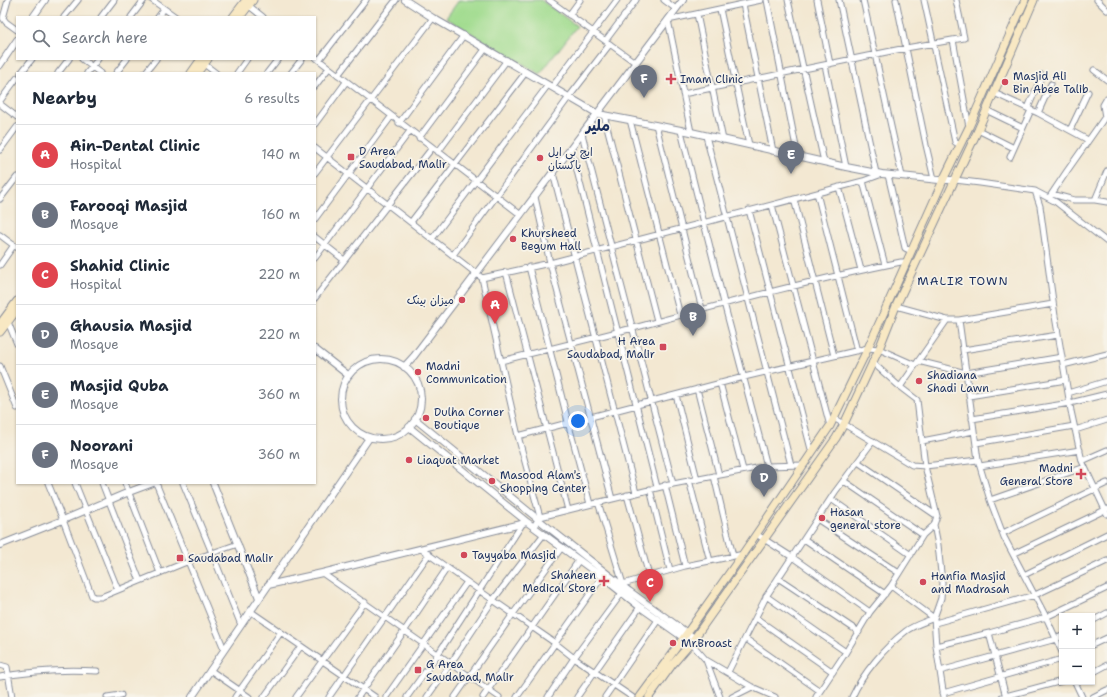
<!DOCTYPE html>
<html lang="en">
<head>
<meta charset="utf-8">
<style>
  :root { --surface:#fff; --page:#f2f2f3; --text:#1f2937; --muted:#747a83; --line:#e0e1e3; --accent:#d1495b }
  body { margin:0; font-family:"Shantell Sans","Playpen Sans Arabic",sans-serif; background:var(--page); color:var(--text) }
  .controls { position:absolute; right:12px; bottom:12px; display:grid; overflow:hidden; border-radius:0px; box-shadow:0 1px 3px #0004 }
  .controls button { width:36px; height:36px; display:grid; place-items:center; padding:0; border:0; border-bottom:1px solid var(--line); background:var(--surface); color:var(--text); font:20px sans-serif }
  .you { position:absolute; left:578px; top:421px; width:14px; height:14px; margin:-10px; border:3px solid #fff; border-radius:50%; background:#1a73e8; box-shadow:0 0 0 6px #1a73e833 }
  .badge { display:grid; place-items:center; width:26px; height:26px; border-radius:50%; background:var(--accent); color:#fff; font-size:13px; font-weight:700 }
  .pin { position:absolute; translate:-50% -33px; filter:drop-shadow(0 1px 2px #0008) }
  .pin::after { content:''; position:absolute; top:21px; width:14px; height:12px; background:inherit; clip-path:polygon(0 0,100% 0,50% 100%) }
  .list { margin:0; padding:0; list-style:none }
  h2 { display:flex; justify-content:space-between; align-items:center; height:52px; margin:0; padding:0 16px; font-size:17px }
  h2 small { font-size:13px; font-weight:400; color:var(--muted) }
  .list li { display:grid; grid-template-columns:26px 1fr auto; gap:12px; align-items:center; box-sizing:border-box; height:60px; padding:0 16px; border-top:1px solid var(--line) }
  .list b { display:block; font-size:15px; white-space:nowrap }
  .list p { margin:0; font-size:13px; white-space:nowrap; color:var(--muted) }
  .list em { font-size:13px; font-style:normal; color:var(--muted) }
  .icon { flex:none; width:22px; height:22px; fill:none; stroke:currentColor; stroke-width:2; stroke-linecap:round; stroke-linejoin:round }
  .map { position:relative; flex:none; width:1107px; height:697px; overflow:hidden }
  .search { position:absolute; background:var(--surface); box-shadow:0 1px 3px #0004; left:16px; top:16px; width:300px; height:44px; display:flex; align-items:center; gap:10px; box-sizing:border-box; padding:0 14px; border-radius:0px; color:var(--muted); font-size:15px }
  .panel { position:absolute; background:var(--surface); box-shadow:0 1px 3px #0004; left:16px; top:72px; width:300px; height:412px; border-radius:0px }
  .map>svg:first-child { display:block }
</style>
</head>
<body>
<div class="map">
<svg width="1107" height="697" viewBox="0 0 1107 697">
  <rect width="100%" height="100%" fill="#f7f3e8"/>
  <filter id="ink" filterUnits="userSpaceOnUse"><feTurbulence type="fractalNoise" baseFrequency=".025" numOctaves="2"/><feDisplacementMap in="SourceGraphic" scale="8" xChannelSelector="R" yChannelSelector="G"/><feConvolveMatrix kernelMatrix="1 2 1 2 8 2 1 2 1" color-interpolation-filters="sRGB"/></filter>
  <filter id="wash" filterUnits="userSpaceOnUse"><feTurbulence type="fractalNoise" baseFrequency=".012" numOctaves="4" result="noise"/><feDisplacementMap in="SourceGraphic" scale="16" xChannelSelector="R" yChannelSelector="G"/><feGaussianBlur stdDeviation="0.9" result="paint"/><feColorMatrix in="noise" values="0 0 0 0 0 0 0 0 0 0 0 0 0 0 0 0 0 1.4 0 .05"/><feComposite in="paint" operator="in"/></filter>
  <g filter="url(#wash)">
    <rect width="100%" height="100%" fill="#f3e8d2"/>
    <path fill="#a1dc8f" stroke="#5e8676" d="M459,0h82l36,26 -37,48 -94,-56z"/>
  </g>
  <g filter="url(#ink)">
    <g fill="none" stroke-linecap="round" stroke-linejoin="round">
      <defs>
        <path id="minor" d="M8,0l-5,18 3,4 11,8
          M152,0l24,17
          M549,0l87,63
          M664,0l12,9
          M767,0l31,157
          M788,0l36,162
          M817,0l13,64
          M839,0l37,173
          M863,0l39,176
          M896,0l30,145 8,34
          M924,0l31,142 5,3
          M1097,0l10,10
          M743,4l30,147
          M248,5l15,12
          M720,9l29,136
          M697,14l26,126
          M569,15l11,-15
          M64,17l14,-17
          M101,17l13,-17
          M131,17l13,-17
          M158,17l6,-8
          M606,40l30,-40
          M953,40l16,87
          M315,57l206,158
          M82,59l18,14
          M319,60l47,-60
          M204,64l12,9
          M825,65l21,102
          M1094,70l13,10
          M21,73l11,-14
          M58,73l11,-14
          M87,73l11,-14
          M116,73l11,-14
          M145,73l11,-14
          M237,73l10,-14
          M267,73l11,-14
          M291,73l11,-14
          M338,75l58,-75
          M315,86l14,-18
          M552,87l65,-87
          M994,93l44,20 50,27
          M683,94l223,-46 58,-10 -8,-38
          M0,101l17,-23
          M0,104l17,13
          M1028,108l14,-33
          M986,110l37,18
          M1038,113l13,-29
          M604,115l53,206
          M1105,117l-2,-12 4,-7
          M630,120l50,195
          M399,123l65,-88
          M315,124l31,-42
          M656,125l46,184
          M978,130l36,18
          M1070,130l18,-38
          M681,131l43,172 43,163
          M691,132l-23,-112 93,-20
          M582,134l91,350
          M706,136l85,329
          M419,138l67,-90
          M315,148l167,130 68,-15 313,-82 19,-7
          M0,150l17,-23
          M438,152l69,-92
          M569,152l5,7 83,328
          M1010,157l21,-47
          M315,173l118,-155
          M553,173l83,320
          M888,175l17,73 6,3
          M955,180l25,3 55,8 21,11 51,40
          M863,181l22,84
          M839,187l22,83
          M1035,191l5,15 15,110 16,95 11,50 25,53
          M817,193l40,158
          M1052,194l22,6h21l12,2
          M535,197l15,66 62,236
          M1049,198l18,-27 40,-57
          M0,199l17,-22
          M794,199l40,157
          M1095,200l12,-29
          M772,205l58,221
          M749,210l63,243
          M315,219l76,-102
          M411,222l115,-150
          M0,235l16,12
          M315,237l29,23
          M432,239l116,-154
          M453,255l116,-158 41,-53
          M315,258l95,-127
          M0,265l14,-20
          M529,267l39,155 22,82
          M506,272l62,238
          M482,278l36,158 22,81 -6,9
          M315,298l117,-150
          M896,306l51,14h12l94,-16
          M959,320l19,140 12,40 14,37 42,80 16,35
          M8,322l9,22
          M963,350l95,-15
          M501,361c44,-11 88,-22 132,-33 90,-24 178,-48 268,-66h6
          M918,361l48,12 96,-16
          M872,362l28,25 17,13 8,66 12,50 -3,9 4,20 4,37 -1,16 -7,20 2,28 8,51
          M1063,365l44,-11
          M0,366l17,42
          M720,383l23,87
          M900,387l47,-67
          M697,389l22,86
          M1068,393l39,-12
          M676,395l21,84
          M969,396l97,-16
          M834,418l78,47 13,1 53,-6
          M972,419l98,-16 37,-9
          M1075,430l32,-10
          M518,436l226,-59 124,-29 11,1 36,16
          M922,441l52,-10
          M976,443l98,-17
          M1082,461l25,-11
          M858,462l79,54
          M980,466l100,-16
          M714,476l19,80
          M689,480l21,81
          M844,481l79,54
          M48,483l15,37 29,76 2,1h7l88,-36 49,-17
          M75,483l43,107
          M102,483l38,98
          M125,483l35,90
          M156,483l68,166
          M183,483l29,70 29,72
          M665,485l20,81
          M650,489l20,81
          M627,495l22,81
          M831,499l80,56
          M990,500l95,-33
          M598,502l25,82
          M540,517l133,-33 94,-18 36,-1
          M817,519l82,54
          M1003,533l104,-50
          M756,534l36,23 78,55
          M804,539l81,55
          M421,549l59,42 75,52 19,15 58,39
          M1013,554l94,-45
          M322,573l177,124
          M1024,575l83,-41
          M778,578l81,54
          M622,585l1,-1 62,-18 54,-11h3
          M766,596l80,56
          M250,611l125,86
          M756,618l77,54
          M1092,621l15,-8
          M935,623l100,-28 72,-34
          M989,633l17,64
          M746,639l74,52
          M691,643l15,17 14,37
          M1092,645l15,-7
          M936,646l53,-13 57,-16 61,-29
          M706,660l46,27 23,10
          M0,665l7,2 5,30
          M210,670l39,27
          M940,671l116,-32 6,-3
          M728,672l39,-77 68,-103 38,-51
          M1092,673l15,-8
          M0,677c32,-6 65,-8 97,-6
          M1075,682l7,15
          M943,693l119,-34
          M107,697l14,-2
          M235,697l46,-65
          M264,697l37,-51
          M296,697l69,-95
          M329,697l100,-143
          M358,697l47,-67 42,-62
          M386,697l81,-115
          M407,697l31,-43 85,-131
          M427,697l24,-34 42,-63 51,-66
          M455,697l58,-83 49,-67
          M483,697l96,-137
          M517,697l85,-120
          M548,697l26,-39 48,-65
          M577,697l63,-90
          M605,697l53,-77
          M732,697l20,-10
          M816,697l30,-45 24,-40 21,-26 32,-51 11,-10
          M852,697c11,-24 33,-50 54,-66 8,-6 19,-9 28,-13l-43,-32
          M1002,697l60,-16
          M1093,697l14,-7"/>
        <path id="tertiary" d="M405,0l28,18 165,96 93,18 155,35 36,7 57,6h16
          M33,17l12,-17
          M0,65l17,-25
          M315,349l33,26
          M341 399a40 40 0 1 1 80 0a40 40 0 1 1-80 0Z
          M404,367l10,-11 269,-356
          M415,419l124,101 90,71 65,47
          M409,427l118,95 75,55 38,30 51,36
          M213,483l46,115
          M0,545l63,-25 66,-28 24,-9
          M268,585l54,-12 195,-48 10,-3
          M192,697l177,-259"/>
        <path id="secondary" d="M233,17l13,-17
          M240,17l13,-17
          M191,73l10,-14
          M197,73l11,-14
          M0,324l17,-23
          M0,332l17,-22
          M640,697l47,-64 55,-78 88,-129 38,-78 77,-172 24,-49 56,-127
          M649,697l23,-32 19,-22 145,-205 8,-14 35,-75 17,-43 82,-176 56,-130"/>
      </defs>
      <use href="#minor" stroke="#878c98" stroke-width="7"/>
      <use href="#tertiary" stroke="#878c98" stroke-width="8"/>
      <use href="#secondary" stroke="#878c98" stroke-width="9"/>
      <use href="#minor" stroke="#fff" stroke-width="5"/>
      <use href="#tertiary" stroke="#fff" stroke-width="6"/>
      <use href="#secondary" stroke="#f8e8c3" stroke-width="7"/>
    </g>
  </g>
  <g fill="#d1495b" stroke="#f7f3e8" stroke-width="1.5">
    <path d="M669 73h4v4h4v4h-4v4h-4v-4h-4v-4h4z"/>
    <circle cx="1005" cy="82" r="4"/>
    <rect x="347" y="153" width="8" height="8" rx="2"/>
    <circle cx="540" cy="158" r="4"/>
    <circle cx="513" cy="239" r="4"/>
    <circle cx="462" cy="300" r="4"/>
    <rect x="659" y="343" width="8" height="8" rx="2"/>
    <circle cx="418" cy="372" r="4"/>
    <circle cx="919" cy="381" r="4"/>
    <circle cx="426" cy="418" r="4"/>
    <circle cx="409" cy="460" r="4"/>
    <path d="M1079 468h4v4h4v4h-4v4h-4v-4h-4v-4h4z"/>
    <circle cx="492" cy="481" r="4"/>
    <circle cx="822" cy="518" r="4"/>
    <circle cx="464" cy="555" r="4"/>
    <rect x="176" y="554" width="8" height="8" rx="2"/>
    <path d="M602 575h4v4h4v4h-4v4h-4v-4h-4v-4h4z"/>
    <circle cx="923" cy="582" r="4"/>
    <circle cx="673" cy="643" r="4"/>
    <rect x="414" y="666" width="8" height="8" rx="2"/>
  </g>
  <g text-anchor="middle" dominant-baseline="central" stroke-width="3.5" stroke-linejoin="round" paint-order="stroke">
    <g font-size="11" fill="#1b2f5e" stroke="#f7f3e8" text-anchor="start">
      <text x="1013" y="76">Masjid Ali<tspan x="1013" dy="13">Bin Abee Talib</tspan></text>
      <text x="680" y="79">Imam Clinic</text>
      <text x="359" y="151">D Area<tspan x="359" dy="13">Saudabad, Malir</tspan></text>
      <text x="548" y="152">ایچ بی ایل<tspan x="548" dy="13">پاکستان</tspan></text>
      <text x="521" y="233">Khursheed<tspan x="521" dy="13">Begum Hall</tspan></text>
      <text x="454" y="300" text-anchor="end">میزان بینک</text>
      <text x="655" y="341" text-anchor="end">H Area<tspan x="655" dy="13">Saudabad, Malir</tspan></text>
      <text x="426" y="366">Madni<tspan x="426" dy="13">Communication</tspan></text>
      <text x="927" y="375">Shadiana<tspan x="927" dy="13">Shadi Lawn</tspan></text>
      <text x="434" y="412">Dulha Corner<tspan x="434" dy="13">Boutique</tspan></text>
      <text x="417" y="460">Liaquat Market</text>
      <text x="1073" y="468" text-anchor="end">Madni<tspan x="1073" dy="13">General Store</tspan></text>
      <text x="500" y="475">Masood Alam's<tspan x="500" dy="13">Shopping Center</tspan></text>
      <text x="830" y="512">Hasan<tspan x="830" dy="13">general store</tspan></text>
      <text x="472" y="555">Tayyaba Masjid</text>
      <text x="188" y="558">Saudabad Malir</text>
      <text x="596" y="575" text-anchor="end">Shaheen<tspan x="596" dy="13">Medical Store</tspan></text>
      <text x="931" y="576">Hanfia Masjid<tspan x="931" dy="13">and Madrasah</tspan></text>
      <text x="681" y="643">Mr.Broast</text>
      <text x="426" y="664">G Area<tspan x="426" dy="13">Saudabad, Malir</tspan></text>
    </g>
    <g font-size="12" letter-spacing="1" fill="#1b2f5e" stroke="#f7f3e8">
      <text x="963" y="281">MALIR TOWN</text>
    </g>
    <g font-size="15" font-weight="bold" fill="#1b2f5e" stroke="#f7f3e8">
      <text x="598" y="126">ملیر</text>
    </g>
  </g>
</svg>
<div class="controls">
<button>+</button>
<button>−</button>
</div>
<div class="you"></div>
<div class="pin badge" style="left:495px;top:324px;background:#e0444e">A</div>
<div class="pin badge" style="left:693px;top:336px;background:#6b7280">B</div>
<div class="pin badge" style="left:650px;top:602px;background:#e0444e">C</div>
<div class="pin badge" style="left:764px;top:497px;background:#6b7280">D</div>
<div class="pin badge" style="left:791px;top:174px;background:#6b7280">E</div>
<div class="pin badge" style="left:644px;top:98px;background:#6b7280">F</div>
<div class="search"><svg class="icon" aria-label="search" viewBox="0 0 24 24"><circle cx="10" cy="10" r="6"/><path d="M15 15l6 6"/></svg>Search here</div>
<section class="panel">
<h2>Nearby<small>6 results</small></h2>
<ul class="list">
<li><span class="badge" style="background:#e0444e">A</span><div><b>Ain-Dental Clinic</b><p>Hospital</p></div><em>140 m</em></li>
<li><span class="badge" style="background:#6b7280">B</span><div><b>Farooqi Masjid</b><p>Mosque</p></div><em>160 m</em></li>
<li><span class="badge" style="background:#e0444e">C</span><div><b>Shahid Clinic</b><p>Hospital</p></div><em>220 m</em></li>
<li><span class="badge" style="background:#6b7280">D</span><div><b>Ghausia Masjid</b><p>Mosque</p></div><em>220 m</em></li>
<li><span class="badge" style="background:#6b7280">E</span><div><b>Masjid Quba</b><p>Mosque</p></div><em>360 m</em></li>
<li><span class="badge" style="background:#6b7280">F</span><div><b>Noorani</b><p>Mosque</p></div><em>360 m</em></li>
</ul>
</section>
</div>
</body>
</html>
